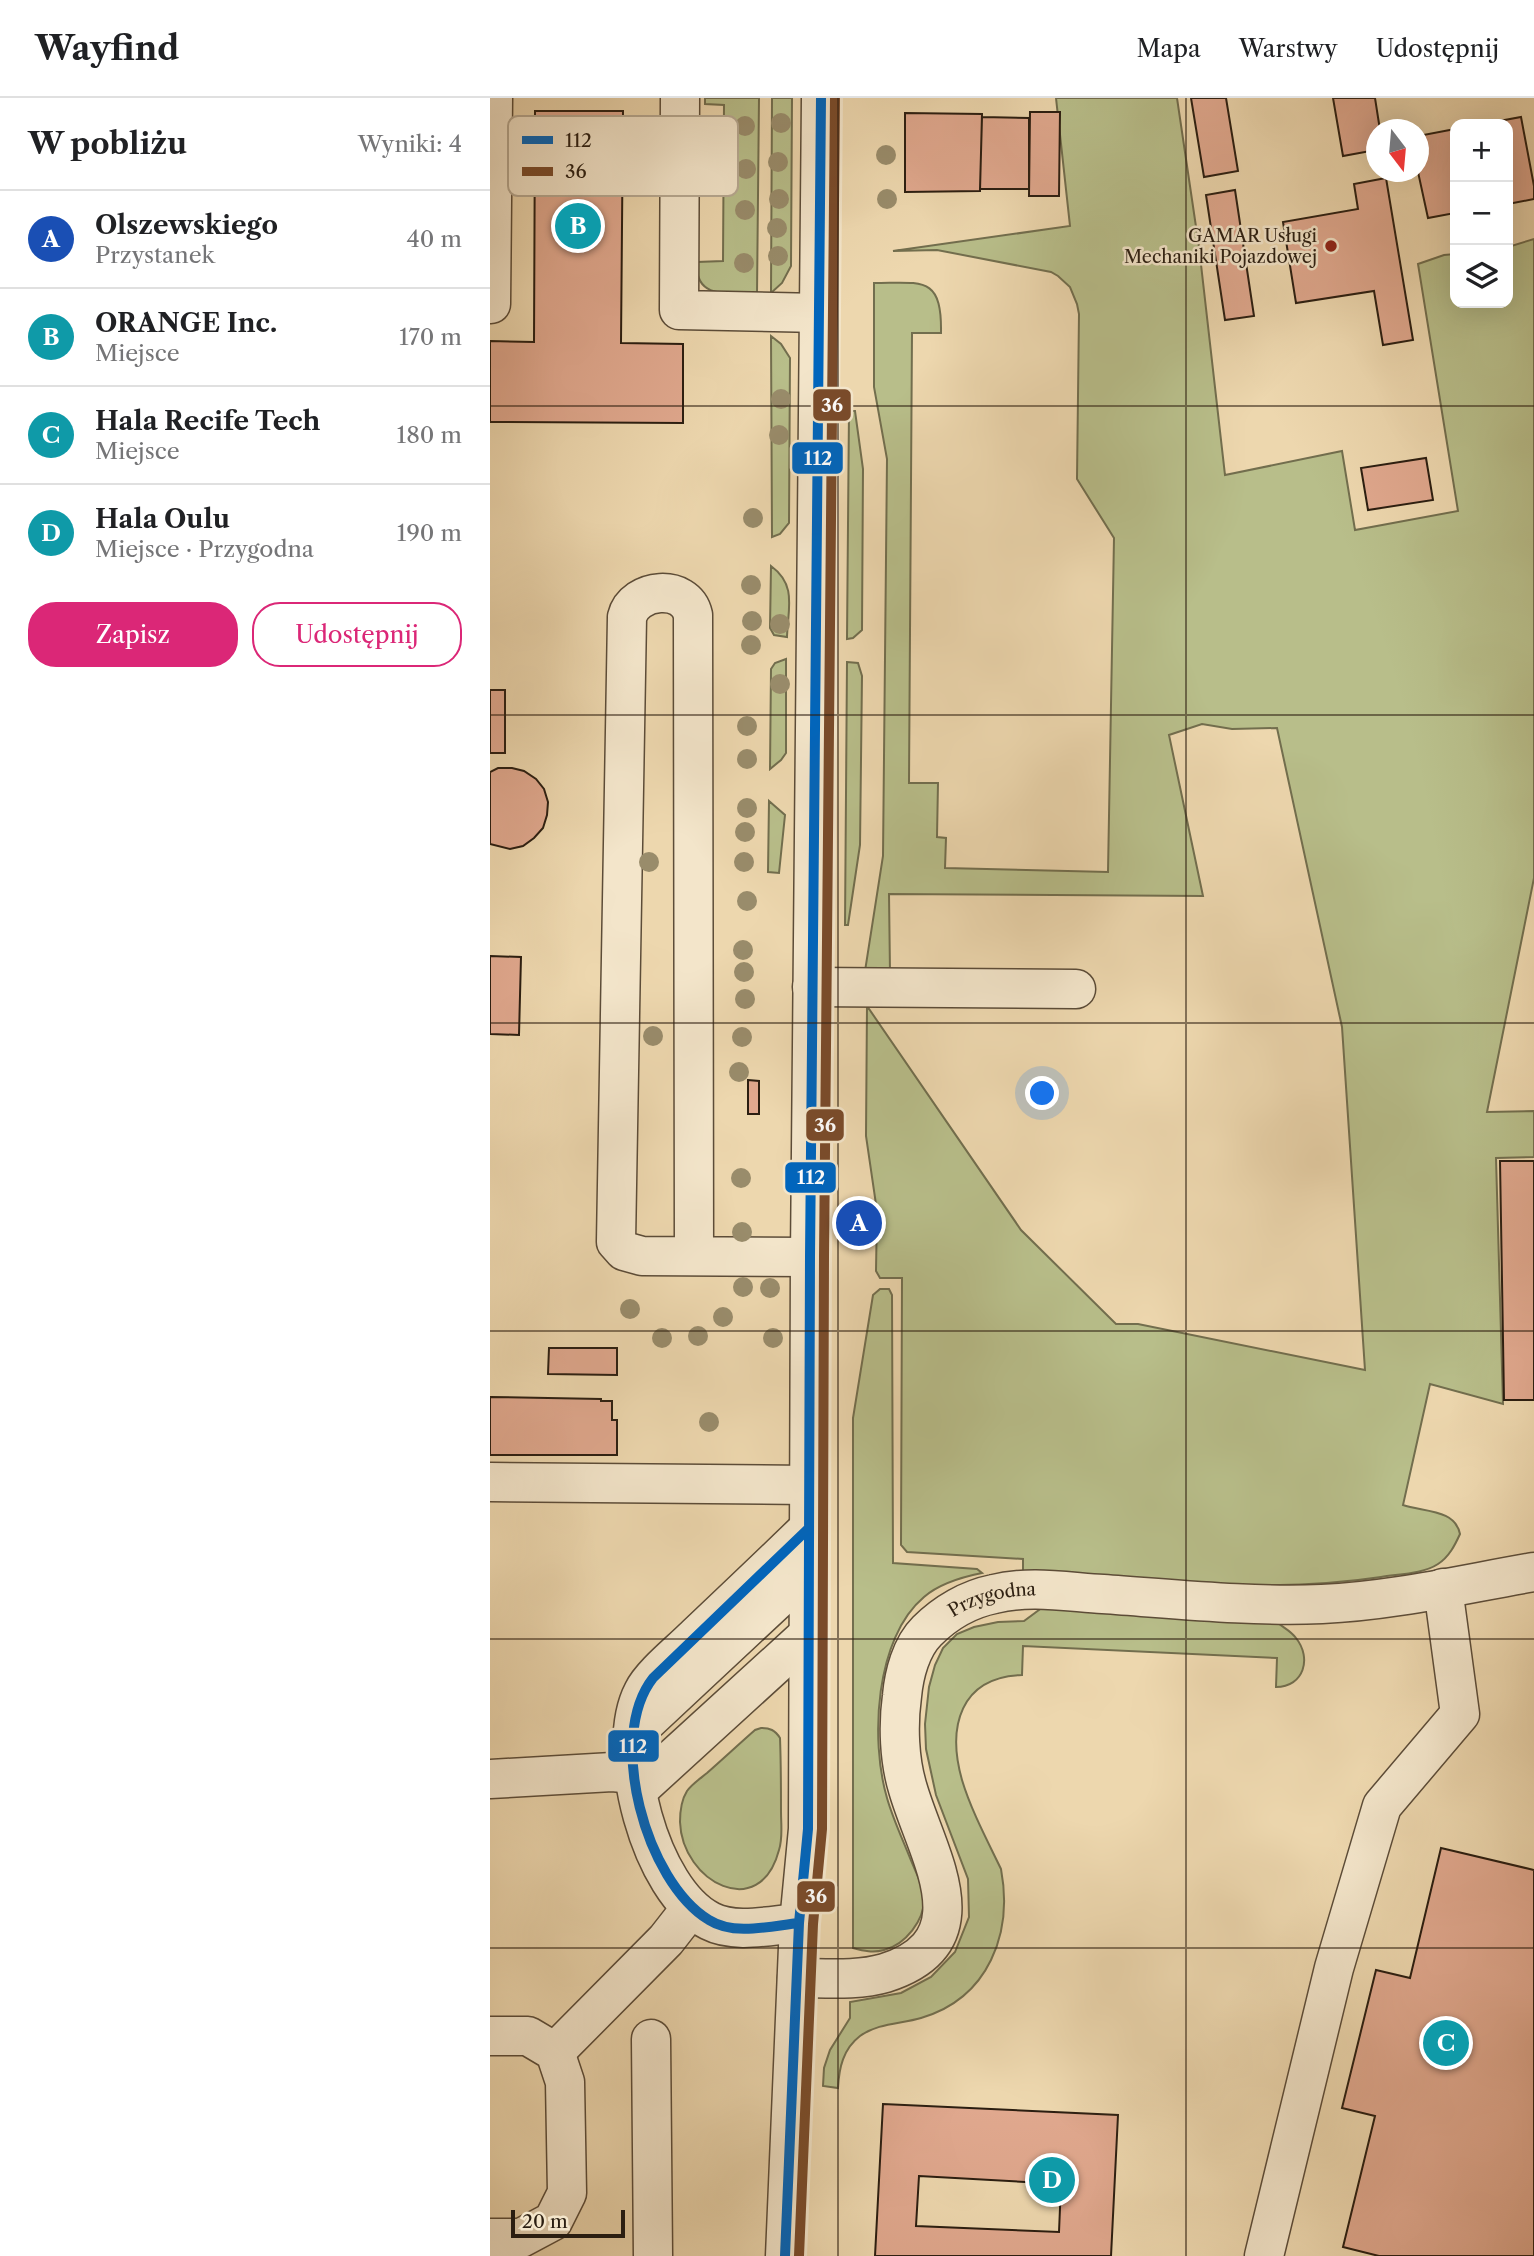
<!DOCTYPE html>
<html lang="pl">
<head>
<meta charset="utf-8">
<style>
  :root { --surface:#fff; --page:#f6f6f6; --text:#202124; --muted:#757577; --line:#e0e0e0; --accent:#db2777 }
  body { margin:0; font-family:"Libre Caslon Text",serif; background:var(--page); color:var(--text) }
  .controls { position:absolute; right:21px; top:21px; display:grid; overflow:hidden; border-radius:14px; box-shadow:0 7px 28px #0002 }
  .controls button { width:63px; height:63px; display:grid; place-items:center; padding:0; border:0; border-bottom:2px solid var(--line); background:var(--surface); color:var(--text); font:35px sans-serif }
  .compass { position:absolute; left:876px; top:21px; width:63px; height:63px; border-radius:50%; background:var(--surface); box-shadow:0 7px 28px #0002; rotate:164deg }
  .scale { position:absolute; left:21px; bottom:18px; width:114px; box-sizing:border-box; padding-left:7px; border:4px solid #2b1e11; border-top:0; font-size:19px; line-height:24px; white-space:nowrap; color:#2b1e11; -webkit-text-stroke:5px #f3e5ca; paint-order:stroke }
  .you { position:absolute; left:553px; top:996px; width:24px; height:24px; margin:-18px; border:5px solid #fff; border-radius:50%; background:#1a73e8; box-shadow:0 0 0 10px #1a73e833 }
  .badge { display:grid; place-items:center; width:46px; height:46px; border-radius:50%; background:var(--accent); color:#fff; font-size:23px; font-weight:700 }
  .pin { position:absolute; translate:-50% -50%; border:4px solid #fff; box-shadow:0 2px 7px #0006 }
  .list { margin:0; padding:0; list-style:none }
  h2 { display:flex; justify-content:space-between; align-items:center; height:91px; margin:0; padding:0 28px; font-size:30px }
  h2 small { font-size:23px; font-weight:400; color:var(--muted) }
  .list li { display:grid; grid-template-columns:46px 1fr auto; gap:21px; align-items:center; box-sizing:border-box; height:98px; padding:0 28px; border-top:2px solid var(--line) }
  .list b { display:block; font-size:26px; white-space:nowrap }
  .list p { margin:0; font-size:23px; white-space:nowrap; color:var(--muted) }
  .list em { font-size:23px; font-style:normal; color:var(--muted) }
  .actions { display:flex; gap:14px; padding:21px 28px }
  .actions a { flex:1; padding:16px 0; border:2px solid var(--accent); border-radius:28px; text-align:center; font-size:24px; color:var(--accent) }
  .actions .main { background:var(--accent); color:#fff }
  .icon { flex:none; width:38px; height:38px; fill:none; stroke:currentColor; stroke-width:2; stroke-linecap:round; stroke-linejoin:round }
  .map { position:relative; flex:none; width:1044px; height:2158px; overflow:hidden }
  header { display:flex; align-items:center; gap:42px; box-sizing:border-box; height:98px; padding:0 35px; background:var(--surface); border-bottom:2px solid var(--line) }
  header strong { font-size:33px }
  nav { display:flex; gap:38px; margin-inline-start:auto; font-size:24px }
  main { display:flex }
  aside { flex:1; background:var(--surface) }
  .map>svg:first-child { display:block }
</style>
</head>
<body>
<header>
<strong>Wayfind</strong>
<nav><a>Mapa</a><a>Warstwy</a><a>Udostępnij</a></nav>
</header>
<main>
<aside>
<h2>W pobliżu<small>Wyniki: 4</small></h2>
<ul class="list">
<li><span class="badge" style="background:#1a4fb4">A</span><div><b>Olszewskiego</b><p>Przystanek</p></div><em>40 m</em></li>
<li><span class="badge" style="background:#0f9aa8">B</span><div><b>ORANGE Inc.</b><p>Miejsce</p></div><em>170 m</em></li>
<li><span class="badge" style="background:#0f9aa8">C</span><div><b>Hala Recife Tech</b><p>Miejsce</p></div><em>180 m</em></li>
<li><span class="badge" style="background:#0f9aa8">D</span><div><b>Hala Oulu</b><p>Miejsce · Przygodna</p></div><em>190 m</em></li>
</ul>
<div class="actions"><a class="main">Zapisz</a><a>Udostępnij</a></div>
</aside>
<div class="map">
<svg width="1044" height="2158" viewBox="0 0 1044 2158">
  <rect width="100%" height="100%" fill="#edd7ae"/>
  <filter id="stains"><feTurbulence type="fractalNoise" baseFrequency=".00286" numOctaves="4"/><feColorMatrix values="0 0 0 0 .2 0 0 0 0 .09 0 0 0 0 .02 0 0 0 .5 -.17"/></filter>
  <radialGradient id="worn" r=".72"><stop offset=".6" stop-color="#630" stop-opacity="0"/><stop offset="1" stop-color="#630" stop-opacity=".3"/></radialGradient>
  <path fill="#b8be8a" stroke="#726e4e" stroke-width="2" d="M215,0h54l-2,196c-27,-1 -63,6 -60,-32l26,-1 1,-156 -19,-1z
    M282,0h20l-1,168 -9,17 -11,10z
    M566,0h121l22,149 26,228 117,-24 13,79 103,-19 -40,-247 26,-9 11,-1v49h53v-56l26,-8v639l-47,234 47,-1v46l-38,1 7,246 -73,-20 -27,121c20,7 52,4 57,29 -5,11 -11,23 -22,30 -15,10 -39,10 -57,13 -118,18 -239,2 -358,-5v-13l-116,-7 -6,-7 1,-267h-22l-4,-7 1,-60 -11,-75 1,-130 154,224 95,94h22l227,46 -23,-343 -65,-299 -45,1 -30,-5 -33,11 34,161 -314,-2 1,79 -25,-2 18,-115 4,-397 -13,-72v-104c48,0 68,-8 67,50h-29l-3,450h29l-1,54 9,1 -1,30 163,4 6,-334 -37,-59 2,-165 -2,-10 -7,-17 -12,-11 -7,-4 -114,-22 -44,1 177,-25z
    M281,238l10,8 9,14 -1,165 -9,11 -8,3z
    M359,313h6l8,58 -1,161 -9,8 -6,1z
    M281,468c26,19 17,42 16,71l-13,-2 -4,-7z
    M296,561v94l-5,7 -11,9 1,-100 4,-6z
    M357,564l11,1 4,13 -2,169 -12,80h-3z
    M279,703l16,14 -6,58 -11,-1z
    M390,1191h9l3,6 1,268 84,6 5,4c-20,4 -42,10 -58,24 -49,41 -54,143 -37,201 6,21 15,40 23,60 5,13 13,26 14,40 1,22 -19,47 -40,52 -11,3 -20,1 -31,-2v-530l20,-123z
    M553,1509l235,16c6,5 13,8 18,15 16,20 8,49 -20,49l1,-29 -254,-12 -1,29c-62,2 -75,52 -60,105 9,30 25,60 39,89 12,64 -12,129 -80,149 -20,6 -43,5 -61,18 -17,13 -21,32 -22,52l-15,-2 1,-18 6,-18 20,-32v-16l51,-9 30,-16 24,-25 14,-35 -1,-38 -32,-84 -10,-46 -1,-25 4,-37 6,-22 8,-17 14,-14 17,-7 24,-5 26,-1z
    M271,1630c9,0 14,2 19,10 1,25 1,50 1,74 0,13 2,26 -2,38 -19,73 -97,32 -99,-28 0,-10 2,-23 7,-31 5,-7 14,-13 20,-18 16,-14 32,-29 48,-43z"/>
  <path fill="#e0a88e" stroke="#2b1e11" stroke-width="2" fill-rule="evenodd" d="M701,0h35l12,73 -34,6z
    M843,0h42l5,32h-4v20l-33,6z
    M45,13h88l-2,232 62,1v79l-193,-1v-81l44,1z
    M540,14h30l-1,84h-30z
    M415,15l77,1 -2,77 -75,1z
    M492,19l47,1v71h-49z
    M1031,19l13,69v13l-26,5v-80h-25z
    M965,31v84l-27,5 -10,-46v-36z
    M896,80l27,162 -30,5 -9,-54 -78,12 -13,-81 75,-13 -4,-25z
    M745,92l19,126 -29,4 -19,-125z
    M936,360l7,42 -65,10 -7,-42z
    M0,592h15v63h-15z
    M8,670h14l12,3 12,8 8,10 4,13 -1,13 -4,13 -9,10 -11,8 -13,3 -20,-5v-72z
    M0,858l31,1 -2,78 -29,-1z
    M258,982l11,1v33h-11z
    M1010,1063h34v239h-30z
    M364,1109h11v34h-11z
    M59,1250h68v27l-69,-1z
    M0,1299l111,2v2h11v19h5v35h-127z
    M951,1750l93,22v386h-155l-36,-9 32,-131 -33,-8 34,-138 34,8z
    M393,2006l235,11 -7,141h-236zM429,2078l142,8 -2,48 -143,-6z"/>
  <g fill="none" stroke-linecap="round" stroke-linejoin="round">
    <defs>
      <g id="minor">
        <path d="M190,0l-1,212 140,3"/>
        <path d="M1,206l2,-206"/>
        <path d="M322,889l264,2"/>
        <path d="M204,1158l-1,-641c-7,-32 -59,-27 -66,2l-11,625 8,9 18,5 168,1"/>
        <path d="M0,1384l319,3"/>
        <path d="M154,1626l165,-154"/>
        <path d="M0,1681l122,-7 23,2"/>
        <path d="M148,1692l171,-156"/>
        <path d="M309,1825c-28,2 -64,11 -89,-2 -60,-30 -97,-172 -67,-229 9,-18 36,-39 51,-54 39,-37 77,-73 115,-110"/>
        <path id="s1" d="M307,1880c28,0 61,3 88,-5 101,-32 42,-118 23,-184 -9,-29 -10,-64 -6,-93 2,-22 9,-49 25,-65 18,-18 42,-32 67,-37 35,-9 74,-2 109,0 73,5 146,13 219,10 71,-3 142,-20 212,-32"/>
        <path d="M0,1938h38l27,16 10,30 2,111 -14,28 -32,17h-31"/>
        <path d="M161,1941l2,217"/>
        <path d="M65,1954l111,-112 25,-32"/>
        <path d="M295,2158l14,-333 9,-94 2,-572 11,-1159"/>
        <path d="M774,2158l70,-288 48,-162 78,-92 -17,-126"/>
      </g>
    </defs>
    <use href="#minor" stroke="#5c4c38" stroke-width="41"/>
    <use href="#minor" stroke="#f3e5ca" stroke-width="38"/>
    <defs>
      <path id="bus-1" d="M309,1825c-28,3 -65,13 -90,-3 -63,-38 -103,-182 -56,-242l156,-150
        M295,2158l14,-333 9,-94 2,-572 11,-1159"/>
      <path id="bus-2" d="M309,2158l14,-332 9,-95 2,-572 11,-1159"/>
    </defs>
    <use href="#bus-1" stroke="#f3e5ca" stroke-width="16"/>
    <use href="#bus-2" stroke="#f3e5ca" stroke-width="16"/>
    <use href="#bus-1" stroke="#0065bd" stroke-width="10"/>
    <use href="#bus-2" stroke="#7a4b2a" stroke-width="10"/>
  </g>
  <g fill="#998c6b">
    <circle cx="291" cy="25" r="10"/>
    <circle cx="255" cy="28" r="10"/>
    <circle cx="396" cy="57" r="10"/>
    <circle cx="288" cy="64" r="10"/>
    <circle cx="256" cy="71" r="10"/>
    <circle cx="289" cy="101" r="10"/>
    <circle cx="397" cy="101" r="10"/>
    <circle cx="255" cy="112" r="10"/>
    <circle cx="287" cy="130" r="10"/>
    <circle cx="288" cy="158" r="10"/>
    <circle cx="254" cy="165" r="10"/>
    <circle cx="291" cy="301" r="10"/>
    <circle cx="289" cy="337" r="10"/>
    <circle cx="263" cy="420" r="10"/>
    <circle cx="261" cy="487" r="10"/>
    <circle cx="262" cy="523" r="10"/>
    <circle cx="290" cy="526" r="10"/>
    <circle cx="261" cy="547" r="10"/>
    <circle cx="290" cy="586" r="10"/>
    <circle cx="257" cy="628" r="10"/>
    <circle cx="257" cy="661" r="10"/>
    <circle cx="257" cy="710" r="10"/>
    <circle cx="255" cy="734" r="10"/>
    <circle cx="159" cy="764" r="10"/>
    <circle cx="254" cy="764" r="10"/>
    <circle cx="257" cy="803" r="10"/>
    <circle cx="253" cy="852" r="10"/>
    <circle cx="254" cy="874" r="10"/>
    <circle cx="255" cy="901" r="10"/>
    <circle cx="163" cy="938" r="10"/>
    <circle cx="252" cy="939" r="10"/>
    <circle cx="249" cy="974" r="10"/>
    <circle cx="251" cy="1080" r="10"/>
    <circle cx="252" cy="1134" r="10"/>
    <circle cx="253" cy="1189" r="10"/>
    <circle cx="280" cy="1190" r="10"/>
    <circle cx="140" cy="1211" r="10"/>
    <circle cx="233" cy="1219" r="10"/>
    <circle cx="208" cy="1238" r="10"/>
    <circle cx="172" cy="1240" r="10"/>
    <circle cx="283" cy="1240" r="10"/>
    <circle cx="219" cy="1324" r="10"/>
  </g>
  <path fill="none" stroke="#2b1e11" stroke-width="2" stroke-opacity="0.55" d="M348,0v2158M696,0v2158M0,308h1044M0,617h1044M0,925h1044M0,1233h1044M0,1541h1044M0,1850h1044"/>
  <circle fill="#8f2418" stroke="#f3e5ca" stroke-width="2.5" cx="841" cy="148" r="7"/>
  <g text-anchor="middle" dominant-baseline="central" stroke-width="5" stroke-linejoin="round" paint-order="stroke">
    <g font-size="18" fill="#2b1e11" stroke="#f3e5ca" text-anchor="end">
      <text x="827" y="138">GAMAR Usługi<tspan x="827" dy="21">Mechaniki Pojazdowej</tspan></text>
    </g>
    <g font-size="18" fill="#2b1e11" stroke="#f3e5ca">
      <text stroke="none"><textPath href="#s1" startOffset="546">Przygodna</textPath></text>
    </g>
  </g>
  <rect x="18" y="18" width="230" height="80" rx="10" fill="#f3e5ca" stroke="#b7a992" stroke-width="2"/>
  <rect x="32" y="38" width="31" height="8" fill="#0065bd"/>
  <rect x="32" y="69" width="31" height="9" fill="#7a4b2a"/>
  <g font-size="19" fill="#2b1e11">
    <text x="75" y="49">112</text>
    <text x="75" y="80">36</text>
  </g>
  <g stroke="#f3e5ca" stroke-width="2.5">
    <rect x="322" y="290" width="40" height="34" rx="7" fill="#7a4b2a"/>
    <rect x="301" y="343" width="53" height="34" rx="7" fill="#0065bd"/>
    <rect x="315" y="1010" width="40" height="34" rx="7" fill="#7a4b2a"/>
    <rect x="294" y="1063" width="53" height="33" rx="7" fill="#0065bd"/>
    <rect x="117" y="1631" width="53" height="34" rx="7" fill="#0065bd"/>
    <rect x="306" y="1782" width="40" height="33" rx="7" fill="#7a4b2a"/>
  </g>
  <g font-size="19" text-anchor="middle" font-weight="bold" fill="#fff">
    <text x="342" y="314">36</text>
    <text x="328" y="367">112</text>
    <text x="335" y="1034">36</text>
    <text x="321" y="1086">112</text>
    <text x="143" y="1655">112</text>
    <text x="326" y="1805">36</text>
  </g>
  <rect width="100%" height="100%" filter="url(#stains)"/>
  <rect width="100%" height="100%" fill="url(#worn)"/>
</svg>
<div class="controls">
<button>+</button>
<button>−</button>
<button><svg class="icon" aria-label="layers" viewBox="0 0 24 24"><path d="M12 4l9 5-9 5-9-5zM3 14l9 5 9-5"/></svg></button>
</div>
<svg class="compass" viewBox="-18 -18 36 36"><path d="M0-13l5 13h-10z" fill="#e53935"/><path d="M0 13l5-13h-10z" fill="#757577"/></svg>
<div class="scale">20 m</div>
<div class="you"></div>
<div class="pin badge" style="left:369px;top:1125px;background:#1a4fb4">A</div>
<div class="pin badge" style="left:88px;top:128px;background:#0f9aa8">B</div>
<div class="pin badge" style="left:956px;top:1945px;background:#0f9aa8">C</div>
<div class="pin badge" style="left:562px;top:2082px;background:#0f9aa8">D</div>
</div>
</main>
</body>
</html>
